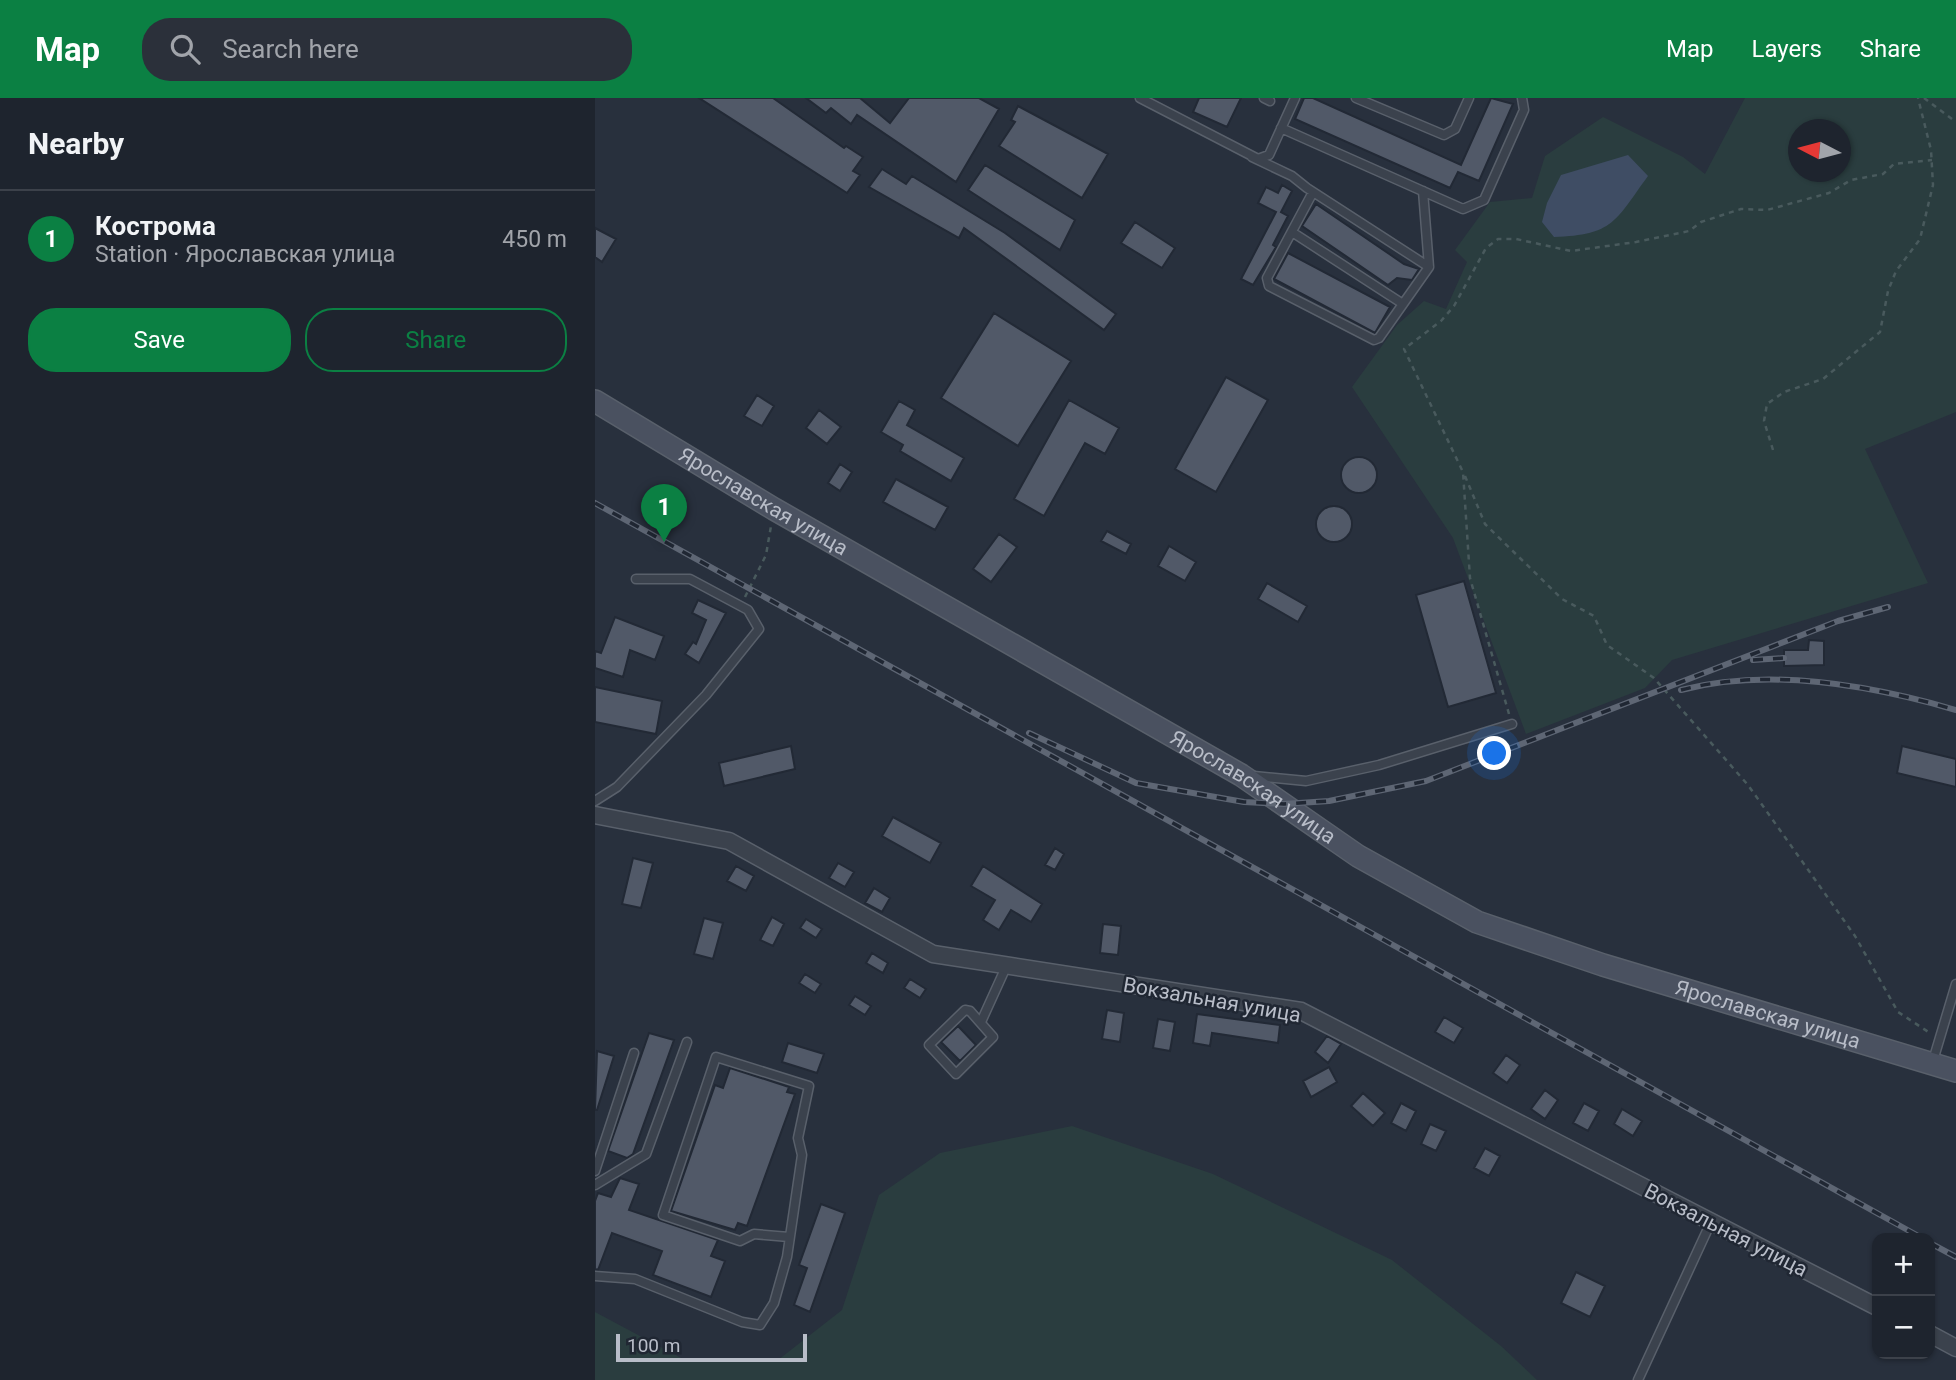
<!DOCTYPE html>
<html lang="en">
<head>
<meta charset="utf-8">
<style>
  :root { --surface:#1e242e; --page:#2b303a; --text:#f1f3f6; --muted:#a1a4aa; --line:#3c414a; --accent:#0b8043 }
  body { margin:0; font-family:Roboto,sans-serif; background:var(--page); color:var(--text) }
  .controls { position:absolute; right:21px; bottom:21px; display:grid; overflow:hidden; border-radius:14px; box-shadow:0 2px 5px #0004 }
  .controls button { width:63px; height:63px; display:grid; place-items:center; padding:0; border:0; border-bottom:2px solid var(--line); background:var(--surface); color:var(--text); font:35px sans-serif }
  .compass { position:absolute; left:1193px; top:21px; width:63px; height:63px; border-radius:50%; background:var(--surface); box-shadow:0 2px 5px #0004; rotate:276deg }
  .scale { position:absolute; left:21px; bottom:18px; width:191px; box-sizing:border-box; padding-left:7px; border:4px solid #b8bdc8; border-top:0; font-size:19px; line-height:24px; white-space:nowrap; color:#b8bdc8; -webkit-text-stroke:5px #202733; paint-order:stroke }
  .you { position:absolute; left:900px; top:656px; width:24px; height:24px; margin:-18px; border:5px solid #fff; border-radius:50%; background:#1a73e8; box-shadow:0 0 0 10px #1a73e833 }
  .badge { display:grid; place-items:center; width:46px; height:46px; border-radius:50%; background:var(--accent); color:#fff; font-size:23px; font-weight:700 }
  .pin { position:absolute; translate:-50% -58px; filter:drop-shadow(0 2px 4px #0008) }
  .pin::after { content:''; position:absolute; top:37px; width:24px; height:21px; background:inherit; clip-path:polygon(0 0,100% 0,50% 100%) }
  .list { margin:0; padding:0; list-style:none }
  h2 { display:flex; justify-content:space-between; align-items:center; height:91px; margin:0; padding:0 28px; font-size:30px }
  h2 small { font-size:23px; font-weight:400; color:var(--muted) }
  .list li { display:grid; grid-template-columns:46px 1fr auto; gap:21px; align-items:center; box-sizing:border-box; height:98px; padding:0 28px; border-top:2px solid var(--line) }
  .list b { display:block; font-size:26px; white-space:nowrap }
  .list p { margin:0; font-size:23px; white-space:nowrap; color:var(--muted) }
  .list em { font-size:23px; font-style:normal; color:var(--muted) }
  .actions { display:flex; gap:14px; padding:21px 28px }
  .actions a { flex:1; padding:16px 0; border:2px solid var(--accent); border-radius:28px; text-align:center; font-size:24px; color:var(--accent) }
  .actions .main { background:var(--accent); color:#fff }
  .icon { flex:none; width:38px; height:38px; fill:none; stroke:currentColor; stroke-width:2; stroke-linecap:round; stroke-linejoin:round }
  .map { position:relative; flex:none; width:1361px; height:1282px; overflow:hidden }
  header { display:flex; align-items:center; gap:42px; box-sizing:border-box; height:98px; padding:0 35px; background:var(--accent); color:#fff }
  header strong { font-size:33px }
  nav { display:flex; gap:38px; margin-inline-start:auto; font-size:24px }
  .search { width:490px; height:63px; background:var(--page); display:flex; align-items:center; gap:18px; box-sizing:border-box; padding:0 24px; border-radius:28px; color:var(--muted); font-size:26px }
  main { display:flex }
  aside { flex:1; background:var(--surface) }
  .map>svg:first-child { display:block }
</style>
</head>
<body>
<header>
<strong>Map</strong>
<div class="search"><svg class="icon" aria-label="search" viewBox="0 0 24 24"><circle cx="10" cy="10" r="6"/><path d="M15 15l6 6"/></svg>Search here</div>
<nav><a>Map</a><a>Layers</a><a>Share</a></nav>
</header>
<main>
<aside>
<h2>Nearby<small></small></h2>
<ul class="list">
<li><span class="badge">1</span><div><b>Кострома</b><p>Station · Ярославская улица</p></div><em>450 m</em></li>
</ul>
<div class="actions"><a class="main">Save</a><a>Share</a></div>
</aside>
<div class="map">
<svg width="1361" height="1282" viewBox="0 0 1361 1282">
  <rect width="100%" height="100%" fill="#28303d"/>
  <path fill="#2a3d3f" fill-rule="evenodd" d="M1150,0h211v314l-91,37 63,134 -256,77 -27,28 -119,46 -73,-196 -101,-151 45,-62 27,-24 22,8 21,-47 -12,-12 35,-48 42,-4 13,-42 58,-39 80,40 22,17zM1204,32h42v42h-42z
    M477,1028l141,48 179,86 109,86 36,34h-942v-68l88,47 95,1 64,-50 37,-115 61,-42z"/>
  <path fill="#3f4d64" d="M1033,57l20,21c-33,45 -34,59 -94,61l-12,-15 5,-19 14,-28z"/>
  <path fill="#515968" stroke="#222935" stroke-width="2" d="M104,0h74l71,50 2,-2 17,11 -10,14 7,4 -13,18z
    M211,0h54l30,25 19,-25h70l20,11 -43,73 -99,-67 -6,9 -20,-16 -5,5z
    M604,0h42l-14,29 -34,-15z
    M709,0h9l148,67 30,-67 22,6 -34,77 -21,-9 -8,16 -155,-69z
    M423,8l90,48 -26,44 -83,-52 16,-24 -4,-2z
    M390,67l90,55 -15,30 -92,-60z
    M287,71l24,15 6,-8 93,57 111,81 -12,16 -140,-102 -5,10 -90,-51z
    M687,87l10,6 -11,21 7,4 -15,29 3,2 -23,38 -12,-6 35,-67 -18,-9 8,-16 12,6z
    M721,106l88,60 15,5 -7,11 -15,-2 -9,7 -86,-59z
    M540,124l40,26 -13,20 -41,-25z
    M0,130l21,11 -14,23 -7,-5z
    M693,155l102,54 -15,26 -101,-54z
    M399,215l77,48 -53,85 -77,-48z
    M631,279l42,23 -52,92 -41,-23z
    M162,297l17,11 -12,20 -18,-10z
    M474,302l50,28 -14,26 -20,-11 -41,73 -30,-17z
    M304,303l16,9 -8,15 57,33 -13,23 -51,-30 3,-6 -22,-13z
    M224,312l22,17 -14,17 -21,-16z
    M746 377a18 18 0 1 1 36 0a18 18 0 1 1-36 0Z
    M245,366l12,8 -12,19 -12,-8z
    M301,381l52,28 -13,23 -52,-28z
    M721 426a18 18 0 1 1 36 0a18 18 0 1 1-36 0Z
    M512,433l24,13 -5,10 -25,-13z
    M404,436l18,13 -26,35 -18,-13z
    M574,448l27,16 -11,19 -27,-15z
    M869,483l32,112 -48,14 -32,-112z
    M672,485l40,23 -9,16 -40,-23z
    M103,502l28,13 -27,50 -14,-9 8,-12 3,2 10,-24 -14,-7z
    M20,519l49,19 -9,24 -25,-10 -7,27 -28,-9v-17l6,2z
    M1214,542l15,1v24l-40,1v-16h24z
    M0,589l67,14 -6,33 -61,-12z
    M196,648l4,23 -71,17 -5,-23z
    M1307,648l54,13v28l-59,-14z
    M298,719l48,26 -11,20 -48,-27z
    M460,750l9,6 -9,16 -10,-5z
    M38,760l20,5 -12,45 -19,-4z
    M243,765l16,9 -9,15 -16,-9z
    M141,768l18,10 -8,15 -19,-10z
    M388,768l59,38 -11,18 -20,-12 -12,20 -16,-10 12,-20 -24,-14z
    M279,790l16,10 -8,14 -17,-9z
    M177,819l12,7 -11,22 -13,-6z
    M109,820l19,5 -10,36 -19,-5z
    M211,821l16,10 -6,9 -16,-10z
    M508,826l18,2 -3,29 -18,-2z
    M277,855l16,10 -5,10 -17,-10z
    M210,876l16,10 -6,9 -16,-10z
    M315,881l16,10 -6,9 -16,-10z
    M260,898l16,10 -6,9 -16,-10z
    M512,912l17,3 -4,29 -18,-3z
    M602,916l83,11 -2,18 -66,-10 -2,13 -17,-3z
    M849,919l19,11 -9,15 -19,-11z
    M563,921l17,3 -5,29 -17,-3z
    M363,928l18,19 -16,16 -19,-19z
    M54,935l25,7 -41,114 -6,4 -19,-7z
    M732,938l14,8 -13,19 -13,-11z
    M193,945l36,11 -7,19 -35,-11z
    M2,953l17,5 -17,54h-2z
    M911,957l14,10 -13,18 -14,-10z
    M734,969l8,15 -26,15 -8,-16z
    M135,970l59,19 -2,5 8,2 -48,132 -9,-3 -3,7 -64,-19 44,-126 8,3z
    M950,992l13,10 -13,19 -14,-10z
    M768,995l22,20 -12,13 -22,-20z
    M806,1005l15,8 -10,20 -15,-8z
    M989,1005l15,8 -11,20 -15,-8z
    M1027,1011l20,12 -9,15 -19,-12z
    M835,1026l16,7 -10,20 -15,-7z
    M890,1050l15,8 -11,20 -15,-8z
    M25,1080l19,6 -10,26 89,30 -7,16 14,5 -14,36 -58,-22 9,-24 -50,-18 -14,37 -3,-1v-68l3,-8 13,4z
    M226,1106l24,9 -35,99 -16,-7 13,-37 -8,-3z
    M981,1174l29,14 -15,31 -29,-14z"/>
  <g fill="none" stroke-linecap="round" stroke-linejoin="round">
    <defs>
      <path id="service" d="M545,0l118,61 11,-4 26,-57
        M669,0l6,3
        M761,0l88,37 11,-6 14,-31
        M686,30l182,81 21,-9 40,-90 -2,-12
        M657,59l40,19 15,12 122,79 -6,-76
        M718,94l-46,86 2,8 105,54 5,-2 50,-71
        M697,134l111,72
        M659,678l52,5 73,-16 133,-41
        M0,703l22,-14 89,-92 53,-66 -11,-19 -58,-31h-54
        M370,912l5,1 23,26 -37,37 -27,-29z
        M386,924l25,-55
        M1337,966l24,-80
        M0,1073l39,-118
        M0,1087l51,-31 41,-112
        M0,1178l40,3 107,43 18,3 14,-22 13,-46 15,-102 -4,-17 11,-52 -93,-29 -53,158 77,26 14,-7 35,3
        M1043,1282l73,-158"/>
      <path id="minor" d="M0,717l134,26 204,113 368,57 576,296
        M1335,1236l26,14"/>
      <g id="secondary">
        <path id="s1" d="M0,303l179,108 467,266 117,81 119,66 126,43 353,106"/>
      </g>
    </defs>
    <use href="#service" stroke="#59606b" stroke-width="11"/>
    <use href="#minor" stroke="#59606b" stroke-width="19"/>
    <use href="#secondary" stroke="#59606b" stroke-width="24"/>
    <path stroke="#495a5d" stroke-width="2.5" stroke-dasharray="5 5" stroke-linecap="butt" d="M1329,0l32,24
      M1178,352l-9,-29 3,-17 17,-12 39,-13 57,-47 8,-41 8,-20 24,-32 13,-54 -2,-35 -13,-52
      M870,378l20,48 77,75 32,17 13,29 47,33 94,107 107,151 43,76 32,21
      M150,499l21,-42 5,-29
      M914,616l-39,-136 -7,-106 -59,-123 37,-28 13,-15 32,-58 12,-9h18l55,12 65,-9 53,-11 12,-9 40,-13 26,1 62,-17 22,-13 32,-6 11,-10 38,-4"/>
    <use href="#service" stroke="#3b424d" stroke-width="8"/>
    <use href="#minor" stroke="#3b424d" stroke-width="16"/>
    <use href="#secondary" stroke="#4a5160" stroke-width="21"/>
    <defs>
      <path id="rail" d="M0,405l1327,735
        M1158,562l31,-2
        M1086,592c88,-23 189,-5 275,20
        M434,635l107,50 108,19 40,2 45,-3 97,-20 412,-160 50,-14
        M1335,1145l26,14"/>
    </defs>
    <use href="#rail" stroke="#5e6674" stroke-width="6"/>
    <use href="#rail" stroke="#202733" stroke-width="3.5" stroke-dasharray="10" stroke-linecap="butt"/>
  </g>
  <g text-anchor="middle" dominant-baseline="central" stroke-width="5" stroke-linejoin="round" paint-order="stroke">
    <g font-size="21" fill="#b8bdc8" stroke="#202733">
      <text stroke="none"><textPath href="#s1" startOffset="196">Ярославская улица</textPath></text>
      <text stroke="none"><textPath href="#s1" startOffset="763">Ярославская улица</textPath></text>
      <text transform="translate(617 902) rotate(10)">Вокзальная улица</text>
      <text stroke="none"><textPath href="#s1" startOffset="1330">Ярославская улица</textPath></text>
      <text transform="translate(1131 1132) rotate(27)">Вокзальная улица</text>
    </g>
  </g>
</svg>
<div class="controls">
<button>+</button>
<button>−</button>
</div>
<svg class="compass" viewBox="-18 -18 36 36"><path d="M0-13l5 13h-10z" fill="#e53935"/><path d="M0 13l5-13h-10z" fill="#a1a4aa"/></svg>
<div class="scale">100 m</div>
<div class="you"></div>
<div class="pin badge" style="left:69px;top:444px">1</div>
</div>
</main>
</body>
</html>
